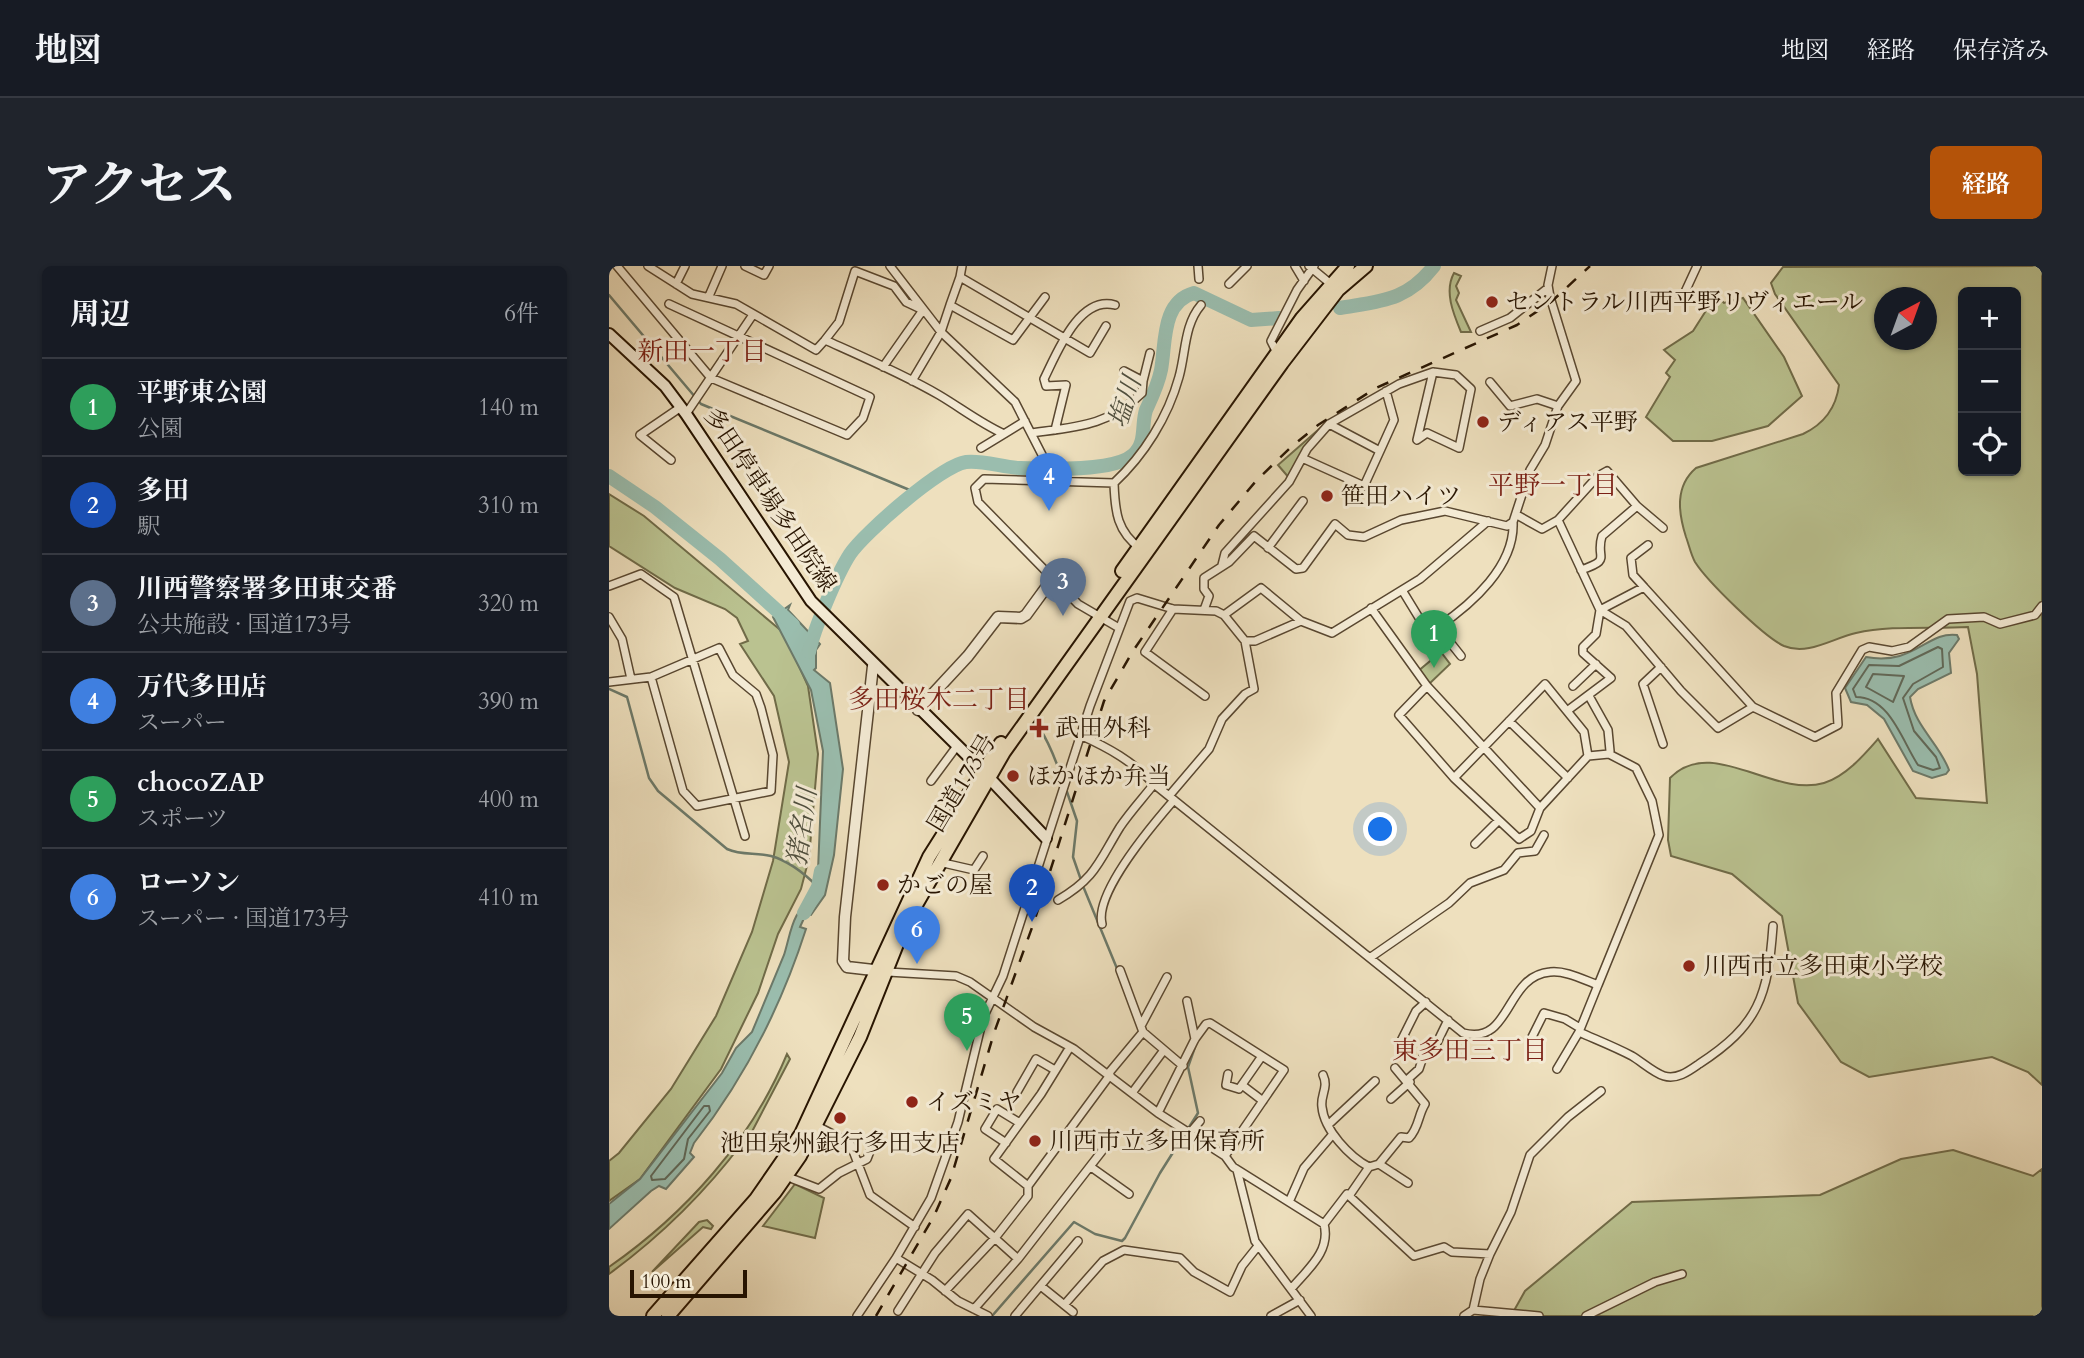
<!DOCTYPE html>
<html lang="ja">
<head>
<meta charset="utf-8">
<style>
  :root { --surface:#171b24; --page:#20242c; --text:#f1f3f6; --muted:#9ea1a6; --line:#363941; --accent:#b45309 }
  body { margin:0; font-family:Cardo,"Noto Serif JP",serif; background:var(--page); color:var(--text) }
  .controls { position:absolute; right:21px; top:21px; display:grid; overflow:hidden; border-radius:10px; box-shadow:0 2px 5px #0004 }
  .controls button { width:63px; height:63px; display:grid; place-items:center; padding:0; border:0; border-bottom:2px solid var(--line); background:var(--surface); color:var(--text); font:35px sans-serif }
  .compass { position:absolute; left:1265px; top:21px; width:63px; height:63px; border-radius:50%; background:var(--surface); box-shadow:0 2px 5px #0004; rotate:41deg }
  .scale { position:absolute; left:21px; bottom:18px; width:117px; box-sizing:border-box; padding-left:7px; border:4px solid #271401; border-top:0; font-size:19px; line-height:24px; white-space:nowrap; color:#271401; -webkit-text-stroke:5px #f4ebd5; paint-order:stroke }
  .you { position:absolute; left:772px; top:564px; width:24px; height:24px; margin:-18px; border:5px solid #fff; border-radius:50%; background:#1a73e8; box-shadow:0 0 0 10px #1a73e833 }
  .badge { display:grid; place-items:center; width:46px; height:46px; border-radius:50%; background:var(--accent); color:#fff; font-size:23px; font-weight:700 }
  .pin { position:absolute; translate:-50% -58px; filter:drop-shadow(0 2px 4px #0008) }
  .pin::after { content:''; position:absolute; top:37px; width:24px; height:21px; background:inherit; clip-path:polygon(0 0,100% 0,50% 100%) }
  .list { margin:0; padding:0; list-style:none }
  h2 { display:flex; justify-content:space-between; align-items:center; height:91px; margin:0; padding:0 28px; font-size:30px }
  h2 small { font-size:23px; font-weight:400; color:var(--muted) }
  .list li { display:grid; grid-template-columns:46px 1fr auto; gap:21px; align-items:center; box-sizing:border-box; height:98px; padding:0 28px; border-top:2px solid var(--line) }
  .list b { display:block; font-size:26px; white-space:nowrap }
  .list p { margin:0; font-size:23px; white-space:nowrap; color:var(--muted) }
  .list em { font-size:23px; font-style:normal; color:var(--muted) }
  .icon { flex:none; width:38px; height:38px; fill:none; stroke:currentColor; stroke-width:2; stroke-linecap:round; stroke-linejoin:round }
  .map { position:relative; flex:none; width:1433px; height:1050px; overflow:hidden; border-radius:10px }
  header { display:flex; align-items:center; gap:42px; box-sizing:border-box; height:98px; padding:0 35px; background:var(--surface); border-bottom:2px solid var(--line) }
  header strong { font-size:33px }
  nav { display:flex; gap:38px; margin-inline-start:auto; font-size:24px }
  .intro { display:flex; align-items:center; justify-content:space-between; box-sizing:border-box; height:168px; padding:0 42px }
  h1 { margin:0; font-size:49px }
  .button { padding:18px 32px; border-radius:10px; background:var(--accent); color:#fff; font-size:24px; font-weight:700 }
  main { display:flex; gap:42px; padding:0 42px }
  aside { flex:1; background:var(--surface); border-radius:10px; box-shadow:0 2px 5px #0004 }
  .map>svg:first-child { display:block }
</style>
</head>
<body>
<header>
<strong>地図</strong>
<nav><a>地図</a><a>経路</a><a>保存済み</a></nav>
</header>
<div class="intro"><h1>アクセス</h1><a class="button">経路</a></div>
<main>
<aside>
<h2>周辺<small>6件</small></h2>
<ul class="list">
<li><span class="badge" style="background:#2e9e5b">1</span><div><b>平野東公園</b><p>公園</p></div><em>140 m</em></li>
<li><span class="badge" style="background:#1a4fb4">2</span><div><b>多田</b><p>駅</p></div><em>310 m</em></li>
<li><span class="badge" style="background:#5c6f8a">3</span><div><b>川西警察署多田東交番</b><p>公共施設 · 国道173号</p></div><em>320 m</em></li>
<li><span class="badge" style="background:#3f7fe0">4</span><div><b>万代多田店</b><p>スーパー</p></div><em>390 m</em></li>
<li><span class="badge" style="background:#2e9e5b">5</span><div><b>chocoZAP</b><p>スポーツ</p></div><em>400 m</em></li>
<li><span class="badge" style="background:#3f7fe0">6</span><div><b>ローソン</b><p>スーパー · 国道173号</p></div><em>410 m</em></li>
</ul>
</aside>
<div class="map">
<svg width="1433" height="1050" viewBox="0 0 1433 1050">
  <rect width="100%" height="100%" fill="#eee0be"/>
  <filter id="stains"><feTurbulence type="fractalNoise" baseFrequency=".00286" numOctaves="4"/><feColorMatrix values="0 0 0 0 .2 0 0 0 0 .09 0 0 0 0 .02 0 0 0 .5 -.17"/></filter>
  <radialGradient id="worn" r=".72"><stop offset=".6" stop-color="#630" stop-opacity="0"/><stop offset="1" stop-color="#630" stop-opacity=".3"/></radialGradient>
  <path fill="#bac290" stroke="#706b48" stroke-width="2" fill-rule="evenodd" d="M1433,0v819l-14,-13 -36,-15 -123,20 -28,-15 -43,-59 -16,-87 -50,-42 -61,-18 -3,-16 2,-62c42,-43 103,20 154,5 22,-7 40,-28 54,-44l38,59 71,5 -10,-129 -9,-47c-36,2 -77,-2 -112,6 -23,5 -48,23 -72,13 -20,-9 -77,-65 -89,-84 -4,-7 -6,-17 -9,-25 -8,-25 -11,-51 10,-69l107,-34c21,-10 33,-25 36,-49l-64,-91 -4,-11 12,-16zM1354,26h53v179h-53zM1276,32h42v42h-42z
    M845,7l7,3 -5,10 3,7 -3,7 15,32h-10c-8,-19 -17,-41 -7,-59z
    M1107,29l8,8 19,-5 41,59 18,39 -34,30 -56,15h-39l-27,-24 24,-40 -4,-4 9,-13 -11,-10 29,-19z
    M717,157l-36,56 -12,-14z
    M0,228l35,22 140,117 24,53 10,68 -9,104 -8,31 -23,45 -20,59 -37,76 -81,110 -31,22v-40l10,-8 52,-64 45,-73 36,-84 21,-71 16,-99 -15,-66 -34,-52 8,-3 -11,-23 -12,-9 -50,-21 -66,-42z
    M832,386l9,12 -23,22 -10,-14z
    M178,788l3,5 -44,84 -3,-1c-39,52 -82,94 -134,132v-7c76,-53 142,-126 178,-213z
    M1344,884l80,26 9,-7v147h-531l14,-25 107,-89 188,-7 81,-36z
    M186,918l29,14 -9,40 -52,-12z
    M98,954l6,6 -2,3 -8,-2 -51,45 47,-50z"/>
  <path fill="#9abdae" stroke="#6c7969" stroke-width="2" d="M181,339l-2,5 32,34 -4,6v18l-2,2 16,13 13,86 -9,86 -9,40 -14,20 -5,-1 -6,13 6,2c-25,78 -61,149 -112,214l-4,10 4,4 -28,32 -7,-3 -8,5 -42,38v-25l31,-25 82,-106 14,-25 16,-16 32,-77c8,-26 7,-43 33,-61l6,-143 -12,-61 -38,-73z
    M1348,369l2,4 -10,14 2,20 -33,16 -8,8c5,30 29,46 39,73l-3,4 -14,4 -19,-7 -29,-52 -17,-14 -16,-3 -6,-14 21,-31c48,9 61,-26 91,-22z"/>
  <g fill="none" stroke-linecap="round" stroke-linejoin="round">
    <path stroke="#606858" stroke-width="2" d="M1329,381l4,2 1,18 -30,17 -10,14 11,33 22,26 4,11 -7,2 -15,-5c-16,-24 -28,-68 -62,-68l-3,-8 16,-24 30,1z
      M1264,408l31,2 -11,26 -27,-15z
      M100,840l1,5 -22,28 -4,20 -19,20 -13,1 -1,-4 53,-70z"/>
    <path stroke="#6c7969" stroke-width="2.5" d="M0,29l92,109 216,89
      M0,423l18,8 22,81 9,13 69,58c15,7 28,3 44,7 18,5 34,18 47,31
      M431,463c12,18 16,34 24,54
      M457,523l11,32 -4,36 8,23
      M474,620l35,85
      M383,1050l82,-94 21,12 27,7 3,-3 35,-65 38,-60 -10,-46 7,-20"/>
    <path stroke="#9abdae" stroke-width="14" d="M731,42c41,-7 67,-7 94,-42
      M0,210l46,31 65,52 73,66
      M200,386c5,-23 28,-78 41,-98 14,-21 92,-89 116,-92 16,-2 36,5 53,6 26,1 95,4 114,-13 14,-12 8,-30 13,-45 6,-13 12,-25 15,-40 5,-26 0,-68 33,-77l57,27 28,-2
      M195,647l14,-26 3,-16"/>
    <defs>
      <path id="minor" d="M8,0l94,112 136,57 16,-17 7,-21 -201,-93
        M39,0l44,28 44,10 80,46 9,-10c38,17 78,34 114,55 22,13 41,28 65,39l21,-13
        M136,0l19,9 5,-9
        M281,0l51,66 74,70 41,80
        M353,0l-2,11 130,76 16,-27
        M589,0l1,13
        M686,0l9,15
        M700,0l23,19
        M351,11l-10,28 63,35 32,-43
        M67,18l9,-18
        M620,18l18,-18
        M1076,26l12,-26
        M100,30l13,-30
        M871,65l30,-13 38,-30
        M216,74l14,-18 16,-51 39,15 12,16 17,8 -40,57
        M668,87l-6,-12 26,-51 17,-24
        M303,115l29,-49 9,-27
        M534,115l7,-28
        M881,116l20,24 27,-7 21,7
        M77,148l66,-98
        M446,164l11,-45 -20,1 -2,-7c13,-26 35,-84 71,-74
        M422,167c44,-6 78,-7 111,-40l1,-12 -19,-10
        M372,182l23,-14
        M771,185l14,-31 -8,-29
        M693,192l62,28 16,-35 -51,-27
        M62,194l-31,-25 41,-28
        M505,217c30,-28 54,-66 65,-106 7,-25 5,-52 22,-72
        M908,249l25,14 16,-9 42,90 26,16 55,65 37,37 35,-21
        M949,254l40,-44 9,-5 30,35 26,22
        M659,282l35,-47
        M613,299l3,-12 64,-71 18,-33 22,-25 70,-40 34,-12 23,3 15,14 -12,59 -32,-15 -10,7 16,-68
        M972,304c32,-11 14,-11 21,-34l35,-30
        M0,320l32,-12 33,23 71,239
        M1035,321l-11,-12 -2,-17 17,-13
        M793,324l22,36 14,1c34,-23 77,-61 75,-105
        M564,343l-28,43 60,44
        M595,344l5,-14 -5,-7v-11l25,-16 25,-26 42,33 7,-1 32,-44 13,11 16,2 37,-17 44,-9 62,15 6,-4 17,-52 15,-25 13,-39 18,-25 -26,-84 -2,-12 4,-19
        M991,344l44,-23 109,120 62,30 23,-12 -2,-32 26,-43 7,-3 23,4 17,-4 39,-28 36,-2 16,7 35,-9 7,-9
        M615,349l37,-27 40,33
        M0,351l13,22 9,40
        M829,361l23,29
        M510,362l-41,-24 -100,-102 -3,-14 9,-9 130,4c1,29 3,49 27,66
        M1052,401l-18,17 20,60
        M0,416l42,-5 68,-29 14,27 23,19 5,14 12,47 -2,36 -74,15 -14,-15 -32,-114
        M818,420l-28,29 55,63 65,61 12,-8 9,-23
        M964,420l23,-22
        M980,430l19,34 2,21
        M958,445l44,-33 -28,-25v-6l13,-13 4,-24
        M900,455l59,57
        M471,469c29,13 52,26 74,49l309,249c49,13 41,-57 87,-61 15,-2 34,8 48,13l61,-150 -7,-34 -16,-33 -27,-14 -21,2 -48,52 -113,-122 -56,-78
        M845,512l91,-94 39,48 4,24
        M322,515l26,-35
        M560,530l40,-47 13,-30 23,-25 9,-5 -9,-48
        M866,578l23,-23
        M330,596l35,8 9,-14
        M449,634c38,-22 41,-39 62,-73 10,-15 23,-29 34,-43
        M493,658c-8,-31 52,-101 72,-124
        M762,691l78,-54 21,-20 34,-13 14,-17 17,-2 9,-16
        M279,706l68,4 14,6 64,45 40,22 84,64 67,43 8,11 91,57
        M989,719l-19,47c18,8 36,15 53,24 10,6 22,17 32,20 13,4 25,-5 35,-12 60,-39 69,-68 74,-138
        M578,735l8,38
        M533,758l25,-47
        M534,766l40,34
        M921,775l14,-28 21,6 15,9
        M790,779l17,-34 10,-9
        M948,803l22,-37
        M499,808l35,-42 -23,-62
        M619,808l-2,11 13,4 23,-33
        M714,809c6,13 -3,20 -1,32 2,23 28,50 47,60l-20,29
        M799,813l11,-10 5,-15 7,1 17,-35
        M633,819l21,16
        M408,826l19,-33 19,11
        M523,827l32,-43
        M782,833l19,-17
        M549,847l37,-74 11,-15 4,-1 74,47 -59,86
        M720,858l46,-43
        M208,860l33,17 20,52 45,32
        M580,868l11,-13
        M397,877l-21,-14 12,-20 23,14
        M770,898l29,19
        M482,901l38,27
        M760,901l10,-3 22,-27 8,1c10,-10 9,-23 16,-34l-30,-36
        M628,904l18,71 56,75
        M184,913l26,10 20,-16 28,-14 5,-13
        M419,920l-34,-27 47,-65 29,-47
        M680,936l15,-34 29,-34
        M287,992l36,22 26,21 30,15
        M433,1021l31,25
        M682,1023c17,-20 40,-38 33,-65l23,-30 67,62 30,-9 8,5 38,2 21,-42 19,-57 38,-38 33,-26
        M336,1025l50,-53 33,-42v-10l82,-111
        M455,1039l39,-44 21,-11 56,8 14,14 36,20 12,-26 16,-20
        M365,1043l44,-50 84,-108
        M864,1044l7,-31 10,-25
        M289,1045l37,-58 33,-39 50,45
        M248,1050l39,-58 35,-60 27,-76 25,-104 20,-42 87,-270 40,-105 7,-3 36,11 43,2 8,4 21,26h10l46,-20 31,12 88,-54 68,-58
        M406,1050l63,-75
        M662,1050l29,-16
        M855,1050l9,-6 66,6
        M977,1050l69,-34 27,-8"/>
      <path id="tertiary" d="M264,400l-28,251 -2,44 4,6 35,4
        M309,444l50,-54 30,-39 23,1 5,-3 27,-37"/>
      <path id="secondary" d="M0,68l56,52 21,28 125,187 166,164 69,73"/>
      <path id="trunk" d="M513,305l180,-253 46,-52
        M44,1050l103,-117 45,-65 128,-277 72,-114
        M59,1050l107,-124 25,-36 60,-119 45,-113 99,-172 278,-389 56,-73 28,-24"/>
    </defs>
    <use href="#minor" stroke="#594730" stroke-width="10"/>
    <use href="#tertiary" stroke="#594730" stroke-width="13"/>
    <use href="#secondary" stroke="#271401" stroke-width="14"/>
    <use href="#trunk" stroke="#271401" stroke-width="16"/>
    <use href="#minor" stroke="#f4ebd5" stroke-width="7"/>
    <use href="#tertiary" stroke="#f4ebd5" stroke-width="10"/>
    <use href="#secondary" stroke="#f4ebd5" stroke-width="10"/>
    <use href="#trunk" stroke="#eee0be" stroke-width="12"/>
    <path stroke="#271401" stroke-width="2.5" stroke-dasharray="12 12" stroke-linecap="butt" d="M267,1050l58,-100 17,-38 43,-145 40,-111 70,-221 29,-50 86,-126 37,-44 34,-33 28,-23 58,-37 141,-63 34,-23 39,-36"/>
  </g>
  <g fill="#8f2418" stroke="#f4ebd5" stroke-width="2.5">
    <circle cx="883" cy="36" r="7"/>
    <circle cx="874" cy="156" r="7"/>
    <circle cx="718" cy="230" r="7"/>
    <path d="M426.5 451.5h7v7h7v7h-7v7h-7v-7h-7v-7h7z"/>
    <circle cx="404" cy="510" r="7"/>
    <circle cx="274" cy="619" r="7"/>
    <circle cx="1080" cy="700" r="7"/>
    <circle cx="303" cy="836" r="7"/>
    <circle cx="231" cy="852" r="7"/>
    <circle cx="426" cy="875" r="7"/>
  </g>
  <g text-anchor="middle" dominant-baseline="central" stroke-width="6" stroke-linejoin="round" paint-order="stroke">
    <g font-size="24" fill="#271401" stroke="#f4ebd5" text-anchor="start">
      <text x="897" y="36">セントラル川西平野リヴィエール</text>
      <text x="888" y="156">ディアス平野</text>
      <text x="732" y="230">笹田ハイツ</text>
      <text x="446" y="462">武田外科</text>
      <text x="418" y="510">ほかほか弁当</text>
      <text x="288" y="619">かごの屋</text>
      <text x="1094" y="700">川西市立多田東小学校</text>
      <text x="317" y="836">イズミヤ</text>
      <text x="440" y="875">川西市立多田保育所</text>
      <text x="231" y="877" text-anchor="middle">池田泉州銀行多田支店</text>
    </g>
    <g font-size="24" fill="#271401" stroke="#f4ebd5">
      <text transform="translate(161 234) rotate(56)">多田停車場多田院線</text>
      <text transform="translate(353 517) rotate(-59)">国道173号</text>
    </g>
    <g font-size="26" fill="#7a1f14" stroke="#f4ebd5">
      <text x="93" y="85">新田一丁目</text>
      <text x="944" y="219">平野一丁目</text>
      <text x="330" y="433">多田桜木二丁目</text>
      <text x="861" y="784">東多田三丁目</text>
    </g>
    <g font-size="26" font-style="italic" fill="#4f4f3e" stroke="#f4ebd5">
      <text transform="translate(516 136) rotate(-72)">塩川</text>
      <text transform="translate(193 561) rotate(-82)">猪名川</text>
    </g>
  </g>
  <rect width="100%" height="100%" filter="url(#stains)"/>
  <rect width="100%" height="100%" fill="url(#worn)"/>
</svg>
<div class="controls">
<button>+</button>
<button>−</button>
<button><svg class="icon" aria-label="locate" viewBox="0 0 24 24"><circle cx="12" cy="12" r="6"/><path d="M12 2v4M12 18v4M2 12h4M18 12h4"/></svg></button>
</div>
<svg class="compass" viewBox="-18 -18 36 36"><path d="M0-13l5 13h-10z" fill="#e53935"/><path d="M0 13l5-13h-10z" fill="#9ea1a6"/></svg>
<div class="scale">100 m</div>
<div class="you"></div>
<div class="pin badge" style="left:825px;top:402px;background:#2e9e5b">1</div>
<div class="pin badge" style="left:423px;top:656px;background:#1a4fb4">2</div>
<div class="pin badge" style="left:454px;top:350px;background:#5c6f8a">3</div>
<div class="pin badge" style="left:440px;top:245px;background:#3f7fe0">4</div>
<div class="pin badge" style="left:358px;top:785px;background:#2e9e5b">5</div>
<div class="pin badge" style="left:308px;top:698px;background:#3f7fe0">6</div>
</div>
</main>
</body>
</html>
